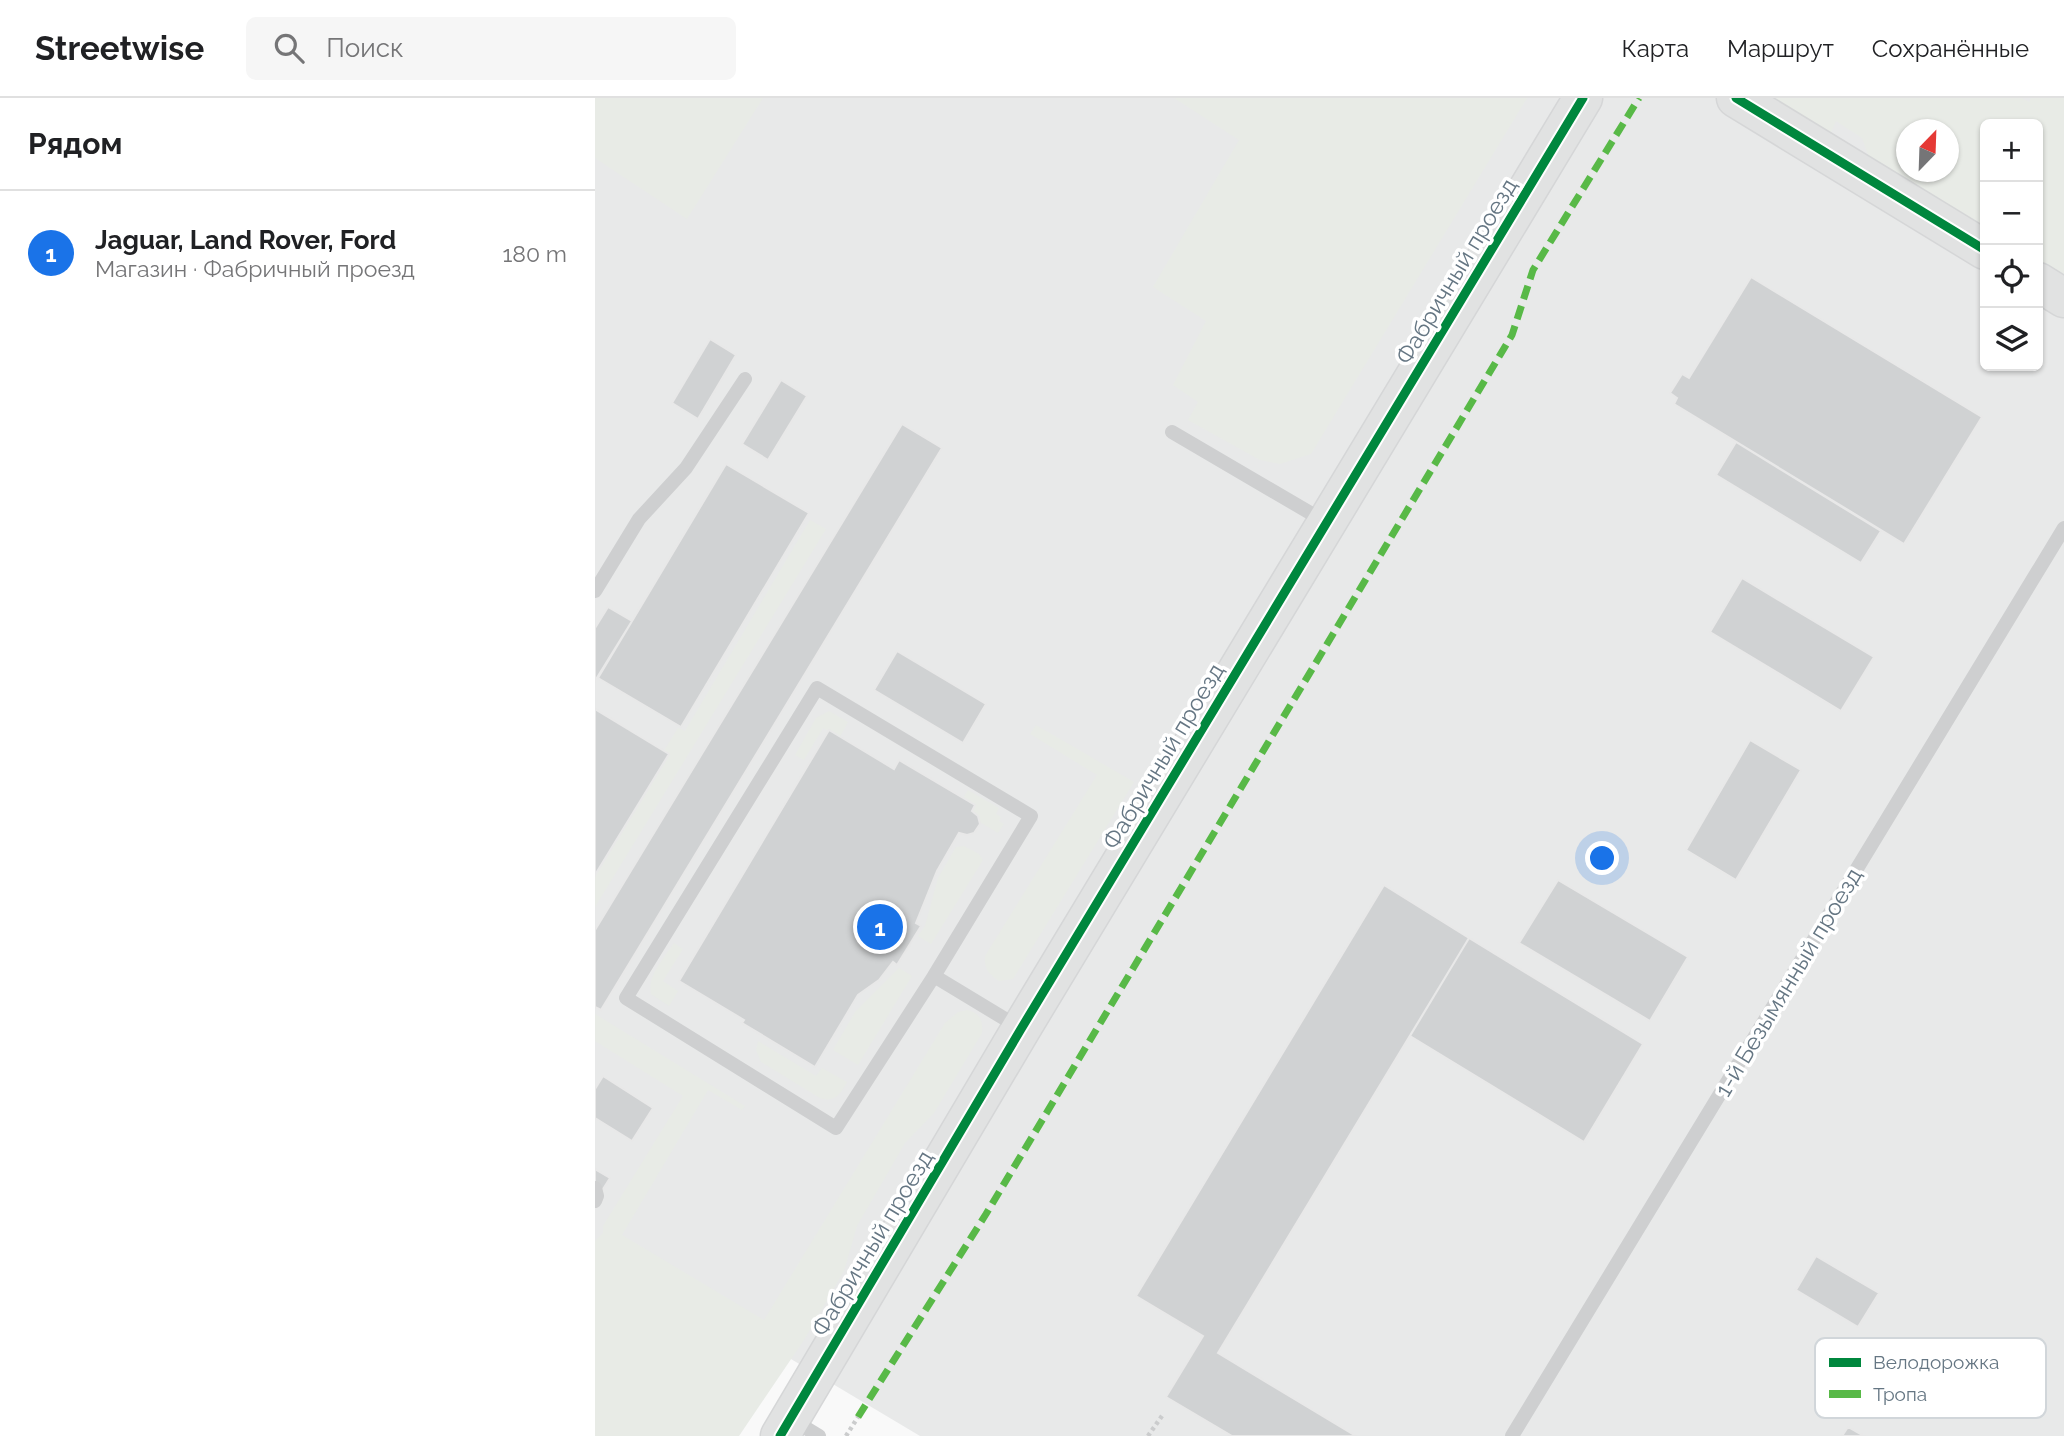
<!DOCTYPE html>
<html lang="ru">
<head>
<meta charset="utf-8">
<style>
  :root { --surface:#fff; --page:#f6f6f6; --text:#202124; --muted:#757577; --line:#e0e0e0; --accent:#1a73e8 }
  body { margin:0; font-family:Raleway,sans-serif; background:var(--page); color:var(--text) }
  .controls { position:absolute; right:21px; top:21px; display:grid; overflow:hidden; border-radius:10px; box-shadow:0 2px 5px #0004 }
  .controls button { width:63px; height:63px; display:grid; place-items:center; padding:0; border:0; border-bottom:2px solid var(--line); background:var(--surface); color:var(--text); font:35px sans-serif }
  .compass { position:absolute; left:1301px; top:21px; width:63px; height:63px; border-radius:50%; background:var(--surface); box-shadow:0 2px 5px #0004; rotate:23deg }
  .you { position:absolute; left:1008px; top:761px; width:24px; height:24px; margin:-18px; border:5px solid #fff; border-radius:50%; background:#1a73e8; box-shadow:0 0 0 10px #1a73e833 }
  .badge { display:grid; place-items:center; width:46px; height:46px; border-radius:50%; background:var(--accent); color:#fff; font-size:23px; font-weight:700 }
  .pin { position:absolute; translate:-50% -50%; border:4px solid #fff; box-shadow:0 2px 7px #0006 }
  .list { margin:0; padding:0; list-style:none }
  h2 { display:flex; justify-content:space-between; align-items:center; height:91px; margin:0; padding:0 28px; font-size:30px }
  h2 small { font-size:23px; font-weight:400; color:var(--muted) }
  .list li { display:grid; grid-template-columns:46px 1fr auto; gap:21px; align-items:center; box-sizing:border-box; height:126px; padding:0 28px; border-top:2px solid var(--line) }
  .list b { display:block; font-size:26px; white-space:nowrap }
  .list p { margin:0; font-size:23px; white-space:nowrap; color:var(--muted) }
  .list em { font-size:23px; font-style:normal; color:var(--muted) }
  .icon { flex:none; width:38px; height:38px; fill:none; stroke:currentColor; stroke-width:2; stroke-linecap:round; stroke-linejoin:round }
  .map { position:relative; flex:none; width:1469px; height:1338px; overflow:hidden }
  header { display:flex; align-items:center; gap:42px; box-sizing:border-box; height:98px; padding:0 35px; background:var(--surface); border-bottom:2px solid var(--line) }
  header strong { font-size:33px }
  nav { display:flex; gap:38px; margin-inline-start:auto; font-size:24px }
  .search { width:490px; height:63px; background:var(--page); display:flex; align-items:center; gap:18px; box-sizing:border-box; padding:0 24px; border-radius:10px; color:var(--muted); font-size:26px }
  main { display:flex }
  aside { flex:1; background:var(--surface) }
  .map>svg:first-child { display:block }
</style>
</head>
<body>
<header>
<strong>Streetwise</strong>
<div class="search"><svg class="icon" aria-label="search" viewBox="0 0 24 24"><circle cx="10" cy="10" r="6"/><path d="M15 15l6 6"/></svg>Поиск</div>
<nav><a>Карта</a><a>Маршрут</a><a>Сохранённые</a></nav>
</header>
<main>
<aside>
<h2>Рядом<small></small></h2>
<ul class="list">
<li><span class="badge">1</span><div><b>Jaguar, Land Rover, Ford</b><p>Магазин · Фабричный проезд</p></div><em>180 m</em></li>
</ul>
</aside>
<div class="map">
<svg width="1469" height="1338" viewBox="0 0 1469 1338">
  <rect width="100%" height="100%" fill="#f9f9f9"/>
  <path fill="#e8e9e9" fill-rule="evenodd" d="M0,0h1469v1338h-1144l-325,-194zM1390,26h53v242h-53zM1311,32h42v42h-42z"/>
  <path fill="#e8ebe6" fill-rule="evenodd" d="M0,0h168l-76,121 -92,-61z
    M579,0h353l-216,356 -31,10 -20,-4 -72,-40 10,-18 -25,-17 33,-64 -53,-34 86,-147z
    M1169,0h258l7,4 2,-4h33v179l-26,-15v-138h-53v107l-114,-68 -9,-25 -26,-17 -7,16zM1311,32h42v42h-42z
    M215,422l16,9 -231,378v-30l73,-119 -6,-4 16,-26 7,3z
    M234,613l19,11 -8,15 -17,-9 -19,32 -9,-5 21,-37z
    M441,627l98,57 -121,197 -14,2c-11,-7 -15,-13 -14,-25l112,-181 -67,-41z
    M373,692l31,18 -3,6 5,3 -2,4 5,3 -6,9 -25,-15 -14,-13z
    M369,748l15,8 4,6 -52,84 -13,-8 7,-10 13,-48 18,-31z
    M79,845l9,6 -20,32 15,10 -9,15 -18,-12c-4,-18 13,-36 23,-51z
    M304,870l13,8 -54,89 -25,-15 22,-38z
    M372,912c13,3 16,10 15,23l-48,80 -29,30 -48,83 -13,45 -40,69 -65,96h-144v-195l8,-8v-7l80,-130 -88,-55v-27l150,92 -3,4 -34,-20 -86,145 142,85 181,-297 13,-11z
    M163,943l58,35 6,-8 25,14c-6,12 -13,21 -27,16l-59,-36 -5,-12z"/>
  <path fill="#d0d2d3" stroke="#e8e8e8" stroke-width="2" d="M1156,179l231,140 -78,127 -230,-140 3,-6 -7,-5 12,-19 7,4z
    M115,241l26,16 -38,64 -26,-16z
    M186,282l26,16 -39,64 -26,-16z
    M307,326l40,24 -341,562 -6,-3v-77z
    M1141,344l145,89 -20,32 -145,-88z
    M131,366l83,49 -128,214 -83,-49z
    M1147,480l132,79 -33,54 -131,-79z
    M13,509l24,14 -37,60v-53z
    M302,553l89,53 -23,39 -89,-53z
    M0,611l74,45 -74,121z
    M234,632l65,39 5,-9 76,45 -3,6 6,5 2,8 -6,9 -7,2 -8,-2 -22,38 -21,52 5,3 -24,39 -4,-3 -14,18 -21,15 -43,72 -73,-44 2,-3 -65,-39z
    M1155,642l51,30 -65,110 -50,-30z
    M963,782l130,77 -38,64 -131,-78z
    M789,787l85,53 -251,415 138,83h-124l-66,-39 37,-61 -67,-40z
    M874,840l174,106 -59,98 -174,-106z
    M8,978l50,32 -21,33 -37,-23v-29z
    M0,1071l15,9 -15,24z
    M1221,1158l63,37 -21,34 -62,-37z
    M1253,1329l16,9h-22z"/>
  <g fill="none" stroke-linecap="round" stroke-linejoin="round">
    <defs>
      <path id="secondary" d="M1141,0l249,152
        M1443,184l26,16
        M185,1338l241,-407 562,-931"/>
    </defs>
    <use href="#secondary" stroke="#d5d6d7" stroke-width="41"/>
    <path stroke="#cbcccd" stroke-width="4.5" stroke-dasharray="3.5 3.5" stroke-linecap="butt" d="M251,1338l12,-19
      M553,1338l16,-23"/>
    <path stroke="#cecfd0" stroke-width="14" d="M577,334l152,89
      M0,493l44,-72 47,-51 59,-89
      M339,878l-98,152 -210,-130 191,-310 214,128 -97,160 86,52
      M0,1090l2,8 -2,5
      M196,1321l28,17
      M917,1338l552,-908"/>
    <use href="#secondary" stroke="#e1e2e2" stroke-width="38"/>
    <path stroke="#58b947" stroke-width="7" stroke-dasharray="14 7" stroke-linecap="butt" d="M263,1319l128,-203 526,-879 21,-65 106,-172"/>
    <defs>
      <path id="cycleway" d="M1141,0l249,152
        M185,1338l241,-407 562,-931"/>
    </defs>
    <use href="#cycleway" stroke="#fff" stroke-width="13"/>
    <use href="#cycleway" stroke="#00873e" stroke-width="9"/>
  </g>
  <g text-anchor="middle" dominant-baseline="central" stroke-width="7" stroke-linejoin="round" paint-order="stroke">
    <g font-size="23" fill="#657683" stroke="#fff">
      <text transform="translate(861 173) rotate(-59)">Фабричный проезд</text>
      <text transform="translate(568 658) rotate(-59)">Фабричный проезд</text>
      <text transform="translate(1193 884) rotate(-59)">1-й Безымянный проезд</text>
      <text transform="translate(277 1145) rotate(-59)">Фабричный проезд</text>
    </g>
  </g>
  <rect x="1220" y="1240" width="231" height="80" rx="10" fill="#fff" stroke="#d1d6da" stroke-width="2"/>
  <rect x="1234" y="1260" width="32" height="9" fill="#00873e"/>
  <rect x="1234" y="1292" width="32" height="8" fill="#58b947"/>
  <g font-size="19" fill="#657683">
    <text x="1278" y="1271">Велодорожка</text>
    <text x="1278" y="1303">Тропа</text>
  </g>
</svg>
<div class="controls">
<button>+</button>
<button>−</button>
<button><svg class="icon" aria-label="locate" viewBox="0 0 24 24"><circle cx="12" cy="12" r="6"/><path d="M12 2v4M12 18v4M2 12h4M18 12h4"/></svg></button>
<button><svg class="icon" aria-label="layers" viewBox="0 0 24 24"><path d="M12 4l9 5-9 5-9-5zM3 14l9 5 9-5"/></svg></button>
</div>
<svg class="compass" viewBox="-18 -18 36 36"><path d="M0-13l5 13h-10z" fill="#e53935"/><path d="M0 13l5-13h-10z" fill="#757577"/></svg>
<div class="you"></div>
<div class="pin badge" style="left:285px;top:829px">1</div>
</div>
</main>
</body>
</html>
